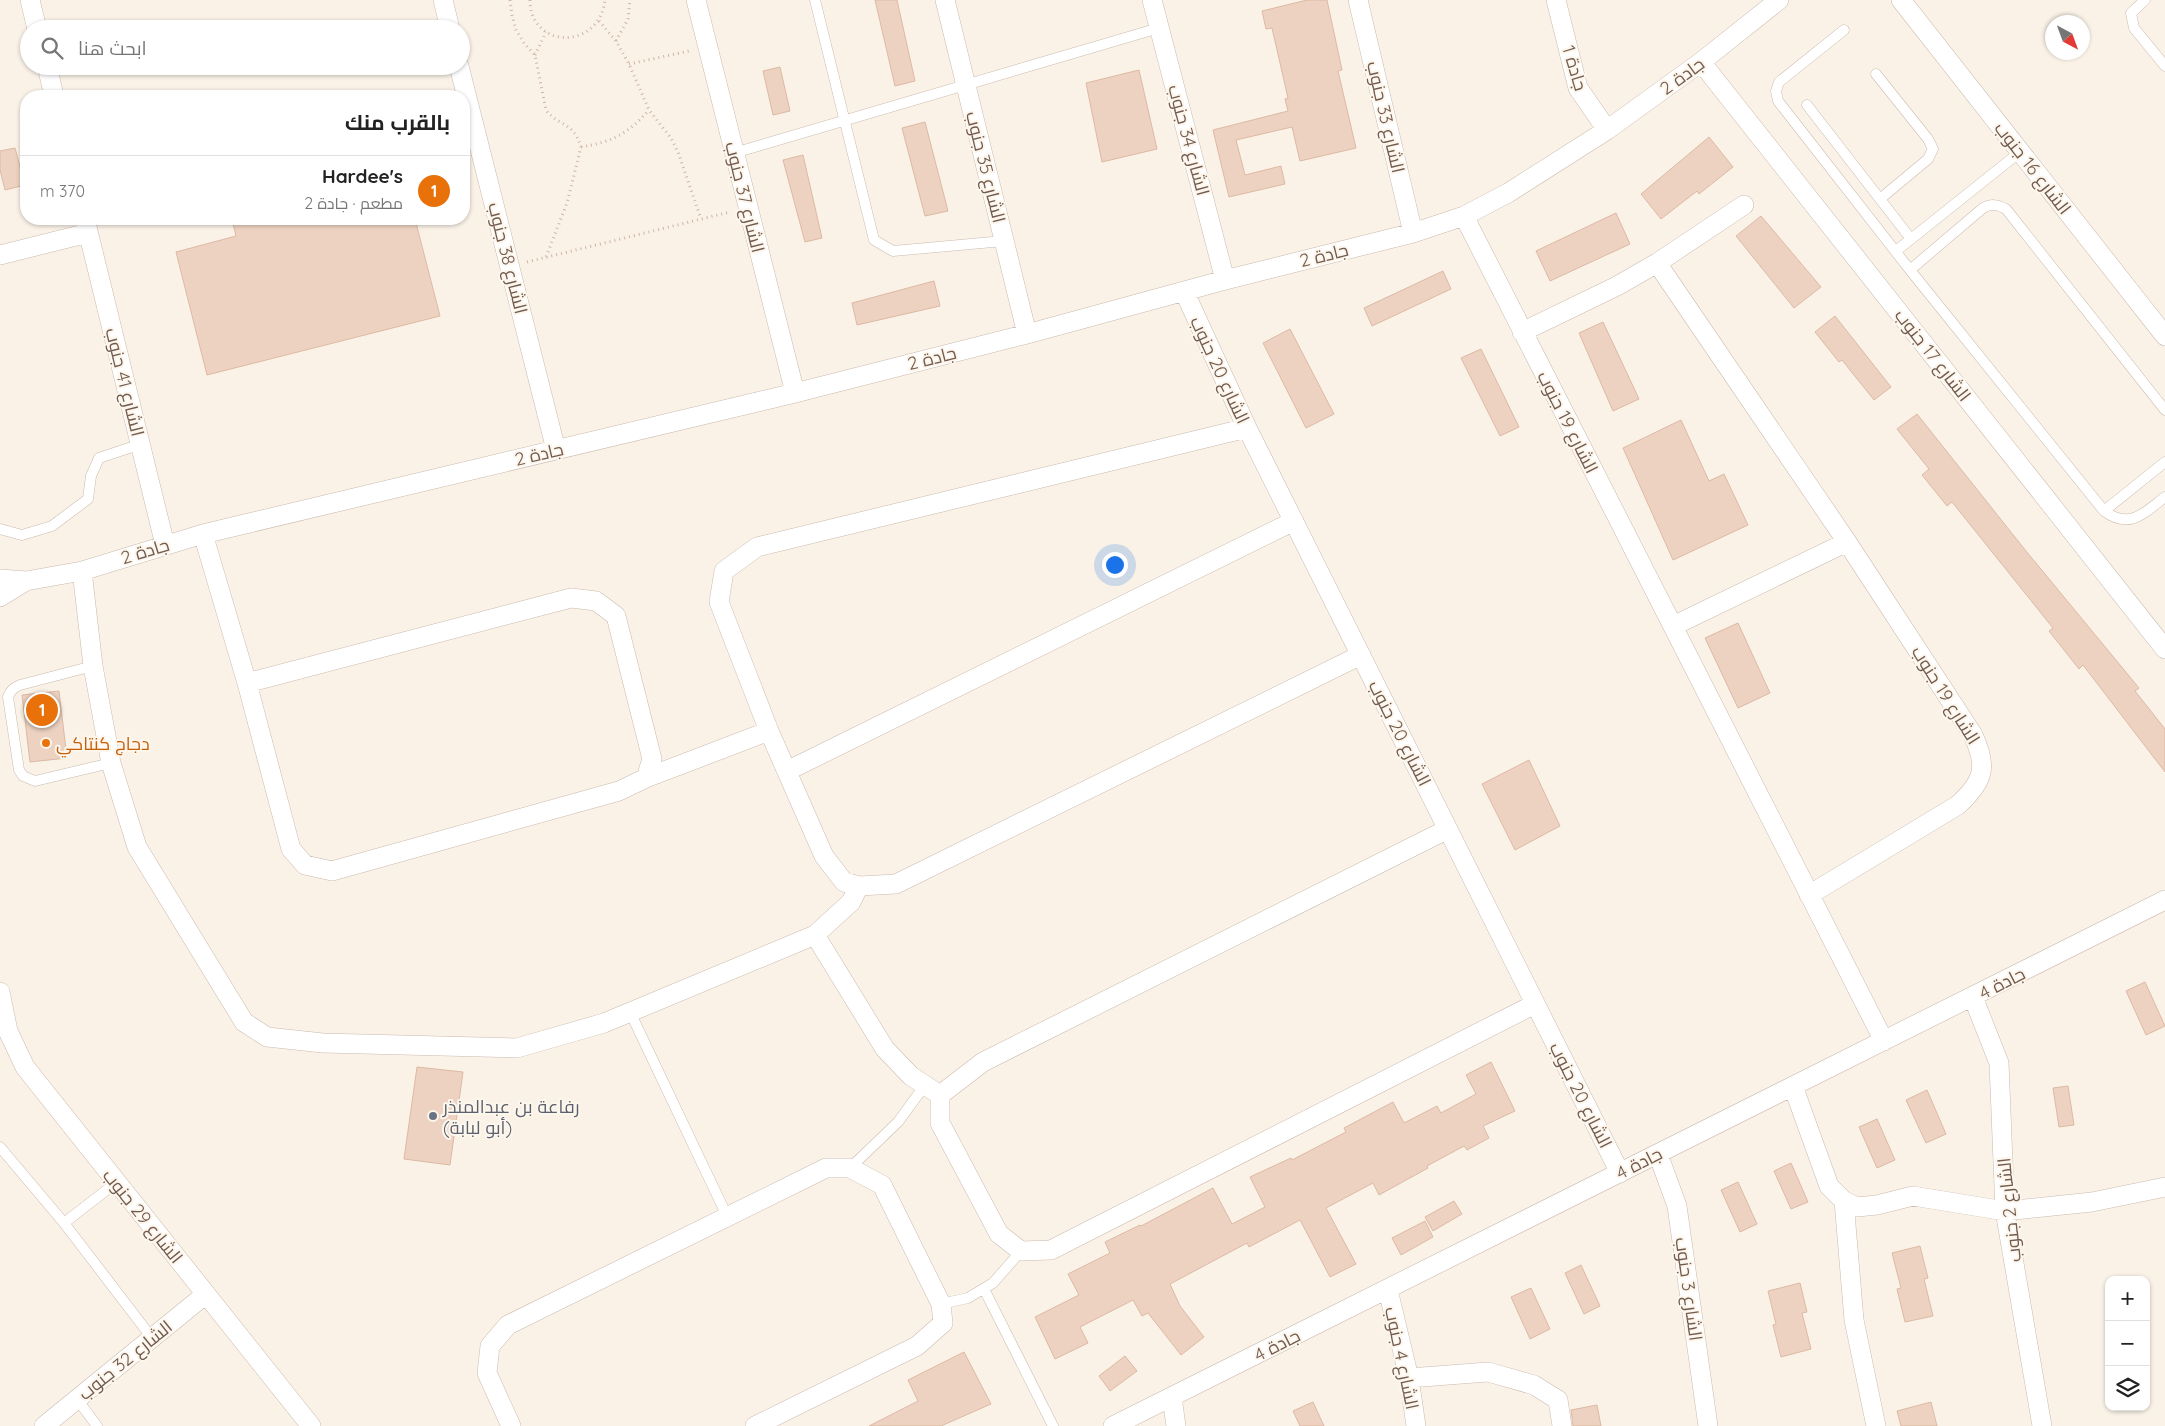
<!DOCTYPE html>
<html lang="ar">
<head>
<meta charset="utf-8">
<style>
  :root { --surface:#fff; --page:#f6f6f6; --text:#222; --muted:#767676; --line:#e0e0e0; --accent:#db2777 }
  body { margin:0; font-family:Quicksand,Cairo,sans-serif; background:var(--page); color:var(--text); direction:rtl }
  .controls { position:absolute; right:15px; bottom:15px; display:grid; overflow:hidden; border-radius:10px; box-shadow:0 1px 4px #0004 }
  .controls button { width:45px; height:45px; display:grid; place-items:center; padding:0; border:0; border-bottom:1px solid var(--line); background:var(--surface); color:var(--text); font:25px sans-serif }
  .compass { position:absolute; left:2045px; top:15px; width:45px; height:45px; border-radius:50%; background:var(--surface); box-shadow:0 1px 4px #0004; rotate:139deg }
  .you { position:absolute; left:1114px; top:564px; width:18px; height:18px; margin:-12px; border:4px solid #fff; border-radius:50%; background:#1a73e8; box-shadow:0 0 0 8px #1a73e833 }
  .badge { display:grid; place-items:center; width:32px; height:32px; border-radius:50%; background:var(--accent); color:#fff; font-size:16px; font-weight:700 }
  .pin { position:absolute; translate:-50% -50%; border:2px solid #fff; box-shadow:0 1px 5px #0006 }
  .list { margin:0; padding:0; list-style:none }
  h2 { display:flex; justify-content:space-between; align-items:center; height:65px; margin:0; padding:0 20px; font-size:21px }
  h2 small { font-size:16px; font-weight:400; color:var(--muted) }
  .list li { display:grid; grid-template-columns:32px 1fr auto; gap:15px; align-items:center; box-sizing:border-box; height:70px; padding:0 20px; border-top:1px solid var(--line) }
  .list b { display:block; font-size:19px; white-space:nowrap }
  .list p { margin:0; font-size:16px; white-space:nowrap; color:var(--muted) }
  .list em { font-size:16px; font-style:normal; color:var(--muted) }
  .icon { flex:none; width:28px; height:28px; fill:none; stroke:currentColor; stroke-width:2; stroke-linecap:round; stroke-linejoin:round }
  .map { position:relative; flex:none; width:2165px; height:1426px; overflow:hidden; direction:ltr }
  .search { position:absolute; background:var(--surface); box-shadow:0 1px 4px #0004; left:20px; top:20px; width:450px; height:55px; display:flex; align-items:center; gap:12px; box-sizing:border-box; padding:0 18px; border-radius:28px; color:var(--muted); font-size:19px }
  .panel { position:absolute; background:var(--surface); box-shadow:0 1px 4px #0004; left:20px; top:90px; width:450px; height:135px; border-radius:20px; direction:rtl }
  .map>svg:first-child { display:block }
</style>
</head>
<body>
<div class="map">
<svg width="2165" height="1426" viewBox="0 0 2165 1426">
  <rect width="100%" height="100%" fill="#faf2e7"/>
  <path fill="#edd2c1" stroke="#ddb9a3" d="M875,0h22l18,81 -20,5z
    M1307,0h20l15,70 -4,1 18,77 -56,13 -8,-34 -56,13 9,35 36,-9 4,18 -56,13 -16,-67 75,-19 -3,-12 3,-1 -16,-70 -6,1 -4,-18z
    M780,67l10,44 -17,4 -10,-44z
    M1139,70l18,79 -55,13 -16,-79z
    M925,122l23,89 -23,5 -23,-88z
    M1709,137l24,30 -34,27 -2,-3 -36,28 -20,-25z
    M15,148l10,37 -20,5 -5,-20v-19z
    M803,155l19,83 -17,4 -22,-82z
    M1616,213l14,31 -80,37 -14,-30z
    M1761,216l60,71 -27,21 -58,-72z
    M232,219h183l25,97 -233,59 -31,-123 60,-16z
    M1443,271l8,18 -79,37 -8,-18z
    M934,281l6,25 -83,19 -5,-22z
    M1835,316l56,71 -17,13 -32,-40 -3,2 -24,-30z
    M1603,322l36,77 -26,12 -34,-78z
    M1290,329l44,85 -28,14 -43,-85z
    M1481,349l38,78 -19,9 -39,-78z
    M1917,414l109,137 113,137 -4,3 30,38v43l-82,-107 -4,4 -30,-38 4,-3 -101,-126 -5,4 -25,-31 7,-6 -32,-40z
    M1681,420l28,61 15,-7 24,51 -75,35 -50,-112z
    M1738,623l32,70 -32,15 -33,-70z
    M59,691l8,67 -37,4 -8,-67z
    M1529,760l31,66 -45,24 -33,-66z
    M2145,982l20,44 -19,9 -20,-44z
    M1491,1062l24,49 -32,15 6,12 -22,12 -3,-4 -37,20 1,2 -49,27 -6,-12 -47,25 30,56 -26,13 -30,-57 -51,27 -2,-4 -77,41 10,22 24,31 -23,18 -33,-42 -6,3 -9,-16 -53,27 8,16 -33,16 -20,-42 44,-22 -11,-21 42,-21 -5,-11 35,-17 1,1 72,-38 19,36 33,-17 -15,-30 41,-19 1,2 54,-28 -2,-4 49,-26 11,21 33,-17 4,7 35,-19 -10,-19z
    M417,1067l46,5 -13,93 -46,-6z
    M2068,1086l6,39 -15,2 -6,-39z
    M1927,1090l19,44 -20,9 -20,-43z
    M1877,1119l18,41 -18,8 -18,-41z
    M1791,1163l17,39 -17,7 -17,-38z
    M1738,1182l19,42 -17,8 -19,-42z
    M1454,1201l8,13 -29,17 -8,-14z
    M1425,1221l8,16 -32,18 -9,-17z
    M1920,1246l8,32 -4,1 9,37 -28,6 -8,-33 4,-1 -9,-35z
    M1581,1265l19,41 -16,8 -19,-41z
    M1800,1283l7,29 -5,1 9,36 -30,8 -8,-32 3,-1 -8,-33z
    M1531,1288l19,41 -20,10 -19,-42z
    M964,1352l27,52 -50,22h-72l49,-25 -10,-21z
    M1125,1356l12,15 -27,20 -11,-15z
    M1313,1402l11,24h-24l-7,-15z
    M1931,1402l6,24h-36l-4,-15z
    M1597,1405l4,21h-28l-2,-16z"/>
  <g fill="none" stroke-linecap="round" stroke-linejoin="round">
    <defs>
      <path id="service" d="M815,0l59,240 19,11 111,-10
        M2145,0l-14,13 3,15 31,38
        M1844,30l-65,52 -3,9 2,10 132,169 194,241c26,19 40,2 61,-14
        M1876,74l52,65 5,10 -5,10 -48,40
        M1807,105l104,134
        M734,153l425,-125
        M1896,251l124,-99
        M1910,270l73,-62c8,-4 14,-4 23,1l159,201
        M2104,511l61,-49
        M0,529l22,6 30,-9 36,-27 3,-23 8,-18 42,-14
        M93,666l-73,19c-7,3 -9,5 -12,12l11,73 4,6 12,5 76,-18
        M630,1012l97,204
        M0,1147l64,76 88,115
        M850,1168l48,-46 27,-37
        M64,1223l53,-41
        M984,1289l69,137
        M941,1304l27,-6 25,-15 28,-32
        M77,1399l20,27"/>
      <path id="minor" d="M30,0l7,29
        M443,0l7,29
        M696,0l99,393
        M945,0l82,334
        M1152,0l73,280
        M1358,0l55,233
        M1556,0l22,88 29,42
        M1901,0l264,336
        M1701,62l464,587
        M47,66l7,30
        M459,66l97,384
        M1464,216l420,825
        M85,219l80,326
        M0,255l88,-22
        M1657,263l190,279 126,193c15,32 11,46 -15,70l-149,90
        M1184,291l63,137 373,745
        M1522,332l95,-46 40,-23 87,-58
        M1247,428l-490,119 -33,24 -5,31 50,129 55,125 20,26 15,4 37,-2 465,-229
        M203,534l44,149 44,166 14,16 27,6 287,-80 27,-13 6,-19 -36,-143 -20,-15 -25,-3 -324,85
        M82,571l11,95 18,97 26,84 107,175 23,15 56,6 194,5 87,-25 211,-88 36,-33 8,-16
        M0,579l26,2 56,-10 121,-37 592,-141 232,-59 198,-54 188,-47 51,-17 44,-23 99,-63 94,-68 78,-62
        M0,597l26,-16
        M1673,626l174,-84
        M787,771l507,-250
        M646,778l123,-47
        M1448,829l-465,233 -43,33v28l59,111 22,17 30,-1 484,-246
        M815,935l70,114 26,27 29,19
        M0,992l8,39 17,36 286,359
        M1973,997l26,66 6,148 37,215
        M1793,1086l36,100 15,15 13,6 20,-2 36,-9 92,15 87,-9 73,-15
        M1658,1154l19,52 31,220
        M1844,1201l10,119 22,106
        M1388,1290l21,88 7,48
        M1409,1378l79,-6 46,13 24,15 4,26
        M1172,1397l4,29
        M44,1426l162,-132
        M511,1426l-24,-53 3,-27 18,-21 318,-157h24l32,17 59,119 2,19 -26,23 -162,80
        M1113,1426l1052,-526"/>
    </defs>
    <use href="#service" stroke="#cbbaae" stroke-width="11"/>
    <use href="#minor" stroke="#cbbaae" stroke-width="20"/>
    <path stroke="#d1b5a4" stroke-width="3" stroke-dasharray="1 4" stroke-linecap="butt" d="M510,0l2,15 4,15 8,13 11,12 11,55c13,17 27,11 35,37l-14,56 -21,54
      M530,0c0,49 69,51 75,0
      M599,21l17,20 13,23 20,46 22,28 7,14 23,67
      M616,41l12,-22 2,-19
      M535,55l11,-23
      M629,64l60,-13
      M581,147c31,-5 47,-13 68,-37
      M527,262l203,-50"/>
    <use href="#service" stroke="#fff" stroke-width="10"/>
    <use href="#minor" stroke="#fff" stroke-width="19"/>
  </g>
  <circle fill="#e8710a" stroke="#fdf6ed" stroke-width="2" cx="46" cy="743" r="5"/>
  <circle fill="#6b7280" stroke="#fdf6ed" stroke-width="2" cx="433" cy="1116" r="5"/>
  <g text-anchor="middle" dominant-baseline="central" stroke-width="4" stroke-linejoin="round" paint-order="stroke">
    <g font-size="18" fill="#715a4e" stroke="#fdf6ed">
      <text transform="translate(1575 68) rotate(73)">جادة 1</text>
      <text transform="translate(1682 76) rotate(-36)">جادة 2</text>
      <text transform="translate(1386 117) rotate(77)">الشارع 33 جنوب</text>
      <text transform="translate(1189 140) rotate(75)">الشارع 34 جنوب</text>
      <text transform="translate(986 167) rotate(76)">الشارع 35 جنوب</text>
      <text transform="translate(2033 168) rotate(52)">الشارع 16 جنوب</text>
      <text transform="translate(745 197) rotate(76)">الشارع 37 جنوب</text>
      <text transform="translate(1324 255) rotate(-14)">جادة 2</text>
      <text transform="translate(508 258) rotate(76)">الشارع 38 جنوب</text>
      <text transform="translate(1933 355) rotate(52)">الشارع 17 جنوب</text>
      <text transform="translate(932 358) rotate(-14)">جادة 2</text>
      <text transform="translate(1220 370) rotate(65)">الشارع 20 جنوب</text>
      <text transform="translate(125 382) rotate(76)">الشارع 41 جنوب</text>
      <text transform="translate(1568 422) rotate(63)">الشارع 19 جنوب</text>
      <text transform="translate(539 454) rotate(-13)">جادة 2</text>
      <text transform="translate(145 551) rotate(-17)">جادة 2</text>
      <text transform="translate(1946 695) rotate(58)">الشارع 19 جنوب</text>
      <text transform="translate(1400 733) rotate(63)">الشارع 20 جنوب</text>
      <text transform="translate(2002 983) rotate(-27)">جادة 4</text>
      <text transform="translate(1581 1095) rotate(63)">الشارع 20 جنوب</text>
      <text transform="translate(1639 1163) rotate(-27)">جادة 4</text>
      <text transform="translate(2009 1210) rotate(-96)">الشارع 2 جنوب</text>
      <text transform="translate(143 1216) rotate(51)">الشارع 29 جنوب</text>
      <text transform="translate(1689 1289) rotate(82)">الشارع 3 جنوب</text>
      <text transform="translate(1277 1345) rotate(-27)">جادة 4</text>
      <text transform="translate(1402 1358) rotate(78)">الشارع 4 جنوب</text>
      <text transform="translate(125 1360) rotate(-39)">الشارع 32 جنوب</text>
    </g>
    <g font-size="18" fill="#c56008" stroke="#fdf6ed" text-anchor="start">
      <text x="56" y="743">دجاج كنتاكي</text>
    </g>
    <g font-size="18" fill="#5b616d" stroke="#fdf6ed" text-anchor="start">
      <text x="443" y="1106">رفاعة بن عبدالمنذر<tspan x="443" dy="21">(أبو لبابة)</tspan></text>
    </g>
  </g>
</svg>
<div class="controls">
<button>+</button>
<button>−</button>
<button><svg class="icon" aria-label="layers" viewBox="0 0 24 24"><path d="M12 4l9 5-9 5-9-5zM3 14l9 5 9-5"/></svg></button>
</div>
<svg class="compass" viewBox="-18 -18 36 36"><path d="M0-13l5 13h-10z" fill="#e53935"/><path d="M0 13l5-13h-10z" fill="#767676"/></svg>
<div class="you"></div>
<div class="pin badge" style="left:42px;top:710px;background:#e8710a">1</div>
<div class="search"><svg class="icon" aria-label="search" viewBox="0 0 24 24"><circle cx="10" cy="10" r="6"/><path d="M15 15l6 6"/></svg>ابحث هنا</div>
<section class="panel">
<h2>بالقرب منك<small></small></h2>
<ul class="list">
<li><span class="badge" style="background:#e8710a">1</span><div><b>Hardee's</b><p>مطعم · جادة 2</p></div><em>370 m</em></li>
</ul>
</section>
</div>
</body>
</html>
